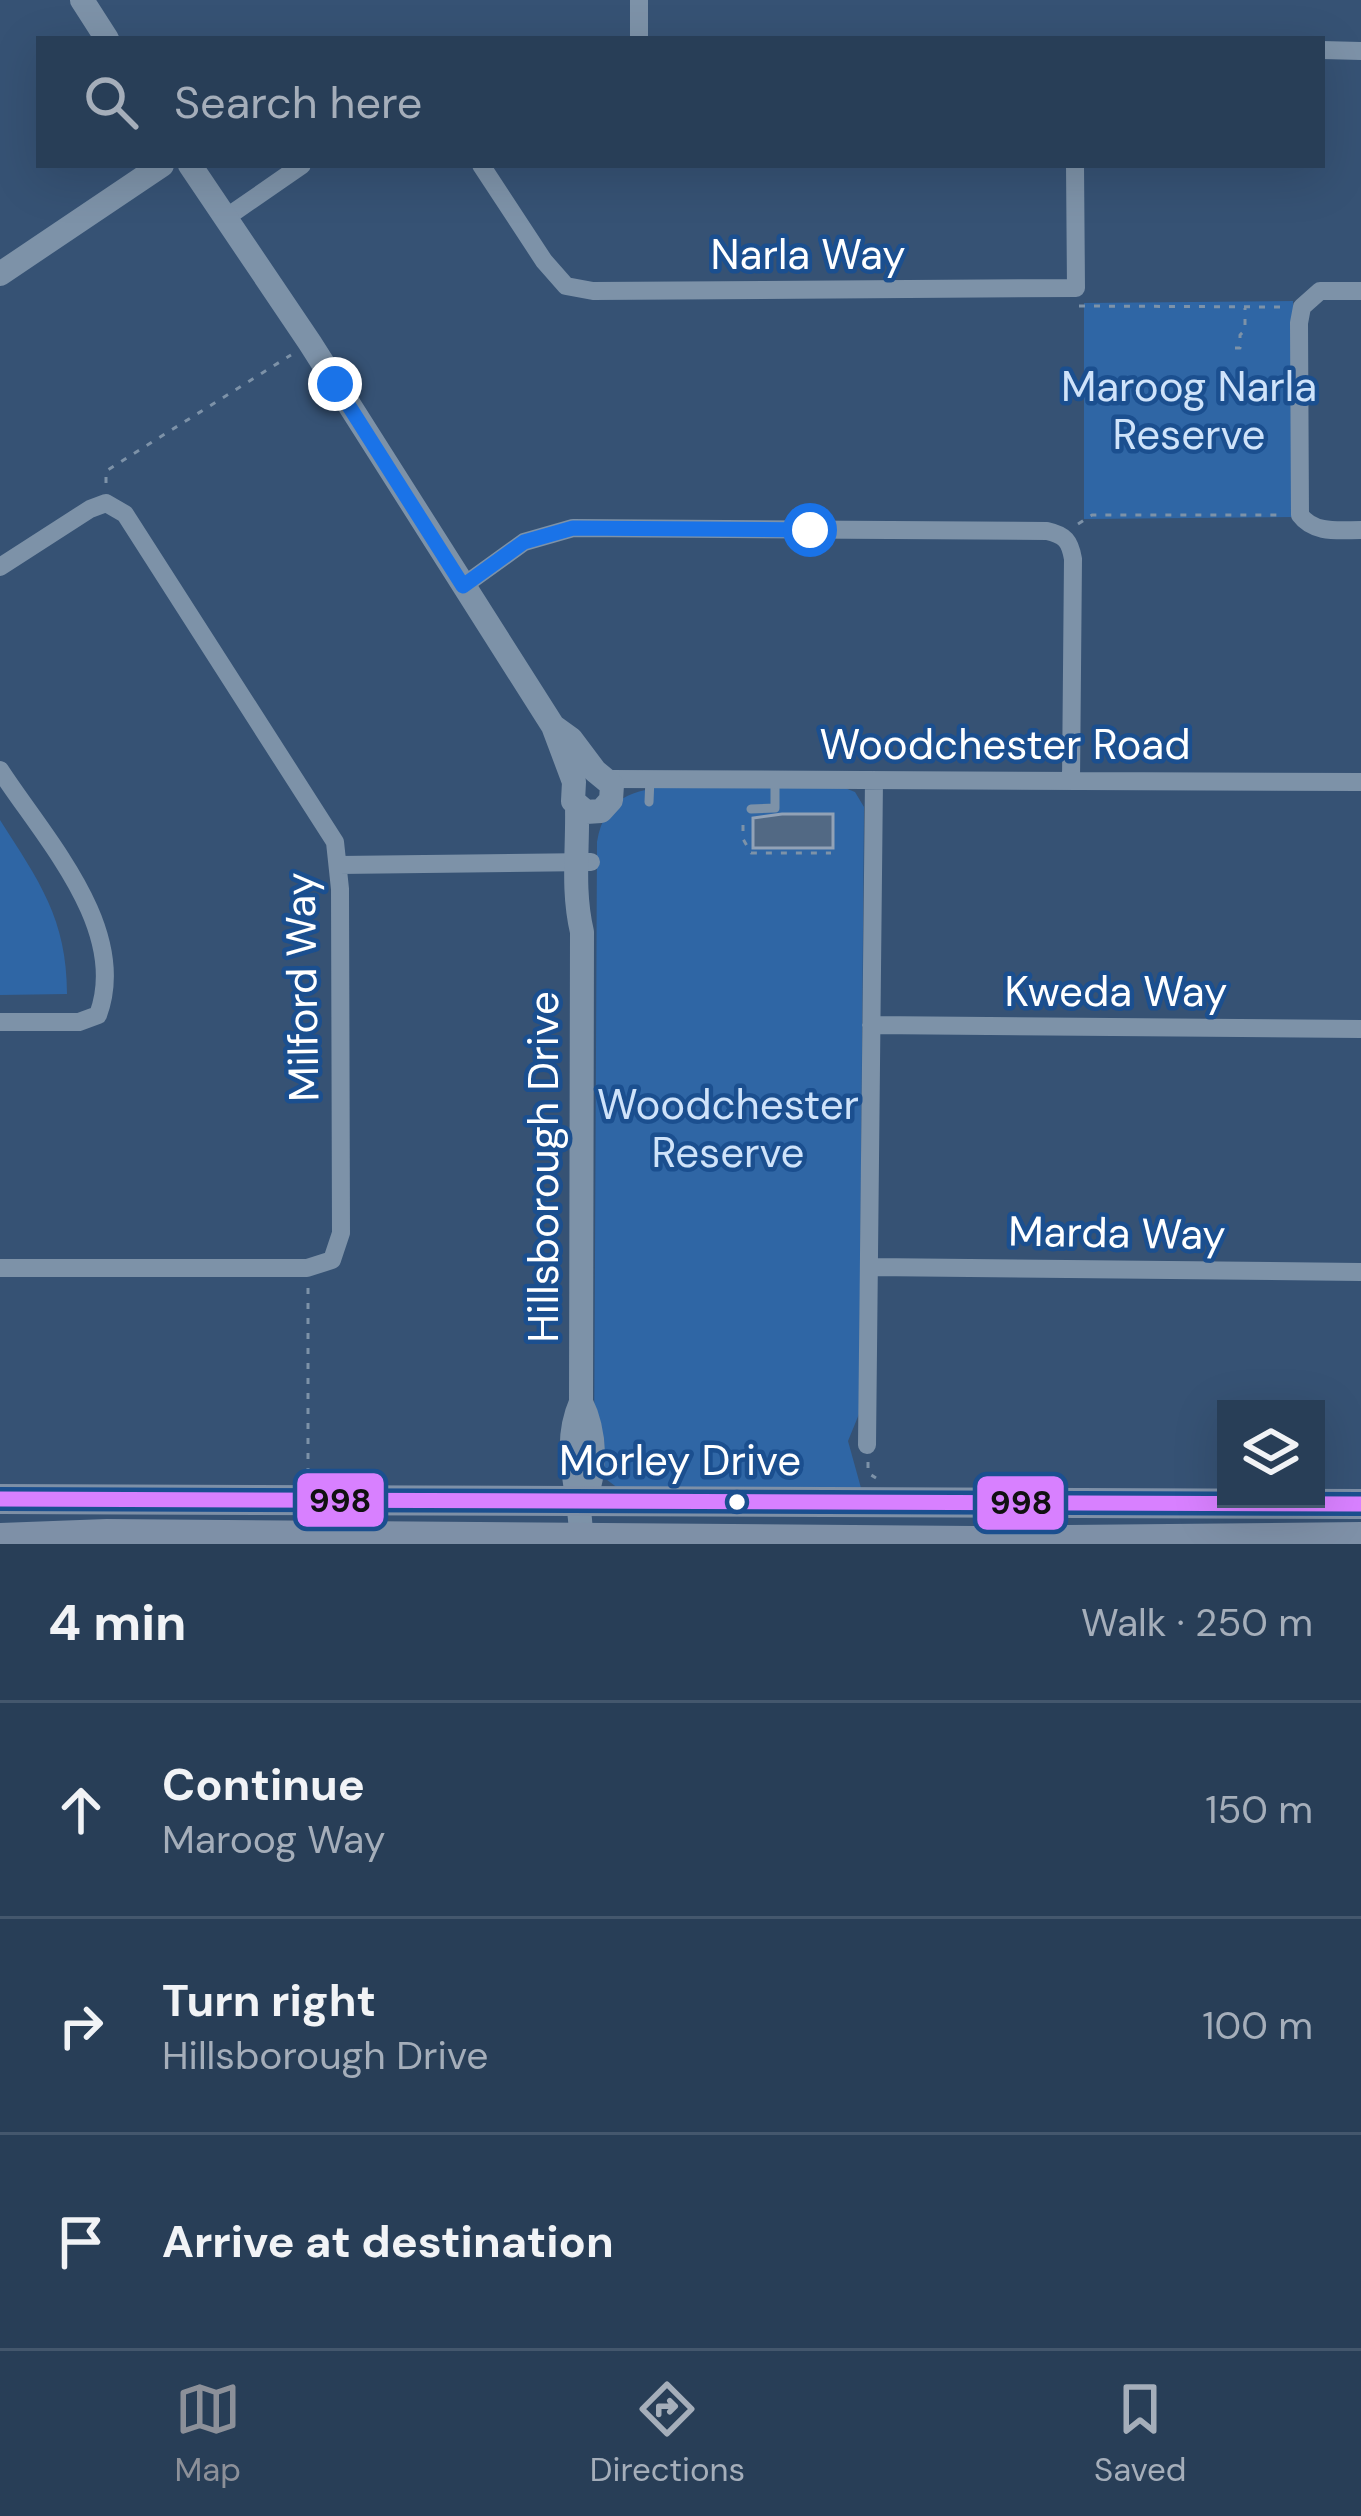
<!DOCTYPE html>
<html lang="en">
<head>
<meta charset="utf-8">
<style>
  :root { --surface:#283e57; --page:#30455d; --text:#f1f3f6; --muted:#a5aeba; --line:#44576d; --accent:#8c9099 }
  body { margin:0; font-family:"DM Sans",sans-serif; background:var(--page); color:var(--text) }
  .controls { position:absolute; right:36px; bottom:36px; display:grid; overflow:hidden; border-radius:0px; box-shadow:0 12px 48px #0002 }
  .controls button { width:108px; height:108px; display:grid; place-items:center; padding:0; border:0; border-bottom:3px solid var(--line); background:var(--surface); color:var(--text); font:60px sans-serif }
  .stop { position:absolute; width:36px; height:36px; margin:-27px; border:9px solid #1a73e8; border-radius:50%; background:#fff }
  .stop.end { background:#1a73e8; border-color:#fff; box-shadow:0 3px 12px #0008 }
  .list { margin:0; padding:0; list-style:none }
  h2 { display:flex; justify-content:space-between; align-items:center; height:156px; margin:0; padding:0 48px; font-size:51px }
  h2 small { font-size:39px; font-weight:400; color:var(--muted) }
  .list li { display:grid; grid-template-columns:78px 1fr auto; gap:36px; align-items:center; box-sizing:border-box; height:216px; padding:0 48px; border-top:3px solid var(--line) }
  .list b { display:block; font-size:45px; white-space:nowrap }
  .list p { margin:0; font-size:39px; white-space:nowrap; color:var(--muted) }
  .list em { font-size:39px; font-style:normal; color:var(--muted) }
  .icon { flex:none; width:66px; height:66px; fill:none; stroke:currentColor; stroke-width:2; stroke-linecap:round; stroke-linejoin:round }
  .map { position:relative; flex:none; width:1361px; height:1544px; overflow:hidden }
  .search { position:absolute; background:var(--surface); box-shadow:0 12px 48px #0002; left:36px; right:36px; top:36px; height:132px; display:flex; align-items:center; gap:30px; box-sizing:border-box; padding:0 42px; border-radius:0px; color:var(--muted); font-size:45px }
  .sheet { height:804px; background:var(--surface) }
  nav { display:flex; justify-content:space-around; align-items:center; box-sizing:border-box; height:168px; border-top:3px solid var(--line); background:var(--surface); font-size:33px; color:var(--muted) }
  nav a { display:grid; justify-items:center; gap:6px }
  nav .on { color:var(--accent) }
  .map>svg:first-child { display:block }
</style>
</head>
<body>
<div class="map">
<svg width="1361" height="1544" viewBox="0 0 1361 1544">
  <rect width="100%" height="100%" fill="#365274"/>
  <path fill="#2f66a5" d="M1293,301l1,216 -210,2v-216z
    M674,785l171,3 10,4 9,15 -5,607 -11,27 13,47 -242,1 -21,-16 -4,-14 3,-617c8,-46 35,-51 77,-57z
    M0,820c39,61 67,99 67,174l-67,1z"/>
  <path fill="#526984" stroke="#92a2b6" stroke-width="3" d="M782,814h51v34h-80v-30z"/>
  <g fill="none" stroke-linecap="round" stroke-linejoin="round">
    <path stroke="#7d92a8" stroke-width="3" stroke-dasharray="6 9" stroke-linecap="butt" d="M1079,306l202,1
      M1235,348h5v-13l5,-5v-22
      M106,483v-12l185,-116
      M1078,524l14,-9h190
      M743,825v14l8,14h80
      M308,1288v188
      M868,1462v11l8,5"/>
    <path stroke="#7d92a8" stroke-width="9" d="M649,802l1,-24
      M751,809l24,-1v-29"/>
    <path stroke="#7d92a8" stroke-width="18" d="M639,39v-39
      M1322,50l39,1
      M481,165l63,96 22,25 27,5 483,-3 -1,-123
      M224,219l78,-54
      M1361,291h-41l-18,16 -3,16 1,192c14,19 39,15 61,15
      M0,567l90,-58 16,-6 19,11 210,328 5,47 1,344 -9,27 -25,8h-307
      M463,586l61,-44 49,-14 474,3c18,4 23,10 26,28l-2,222
      M0,770c44,68 130,159 98,245l-19,7h-79
      M608,779l753,3
      M339,865l252,-3
      M871,1025l490,4
      M872,1267l489,5
      M867,1445l7,-665"/>
    <path stroke="#7d92a8" stroke-width="24" d="M82,0l25,39
      M190,165l120,178 243,383 21,56 -1,19 13,11 15,-1 10,-11 1,-15 -17,-14 -24,-32 -18,-13
      M0,274l162,-109
      M577,807c1,43 -5,83 5,125l-1,470c-21,48 0,88 0,135
      M581,1503c18,-27 14,-73 0,-101"/>
    <path stroke="#7e90a7" stroke-width="30" d="M0,1499l1361,5
      M0,1538l107,-4 866,7 388,-4"/>
    <defs>
      <path id="bus-1" d="M0,1499l1361,5"/>
    </defs>
    <use href="#bus-1" stroke="#1b4f8f" stroke-width="24"/>
    <use href="#bus-1" stroke="#d880ff" stroke-width="15"/>
  </g>
  <g fill="none" stroke-linecap="round" stroke-linejoin="round">
    <path stroke="#1a73e8" stroke-width="15" d="M335,384l128,202 61,-44 49,-14 237,2"/>
  </g>
  <circle fill="#fff" stroke="#1b4f8f" stroke-width="4.5" cx="737" cy="1502" r="10"/>
  <g text-anchor="middle" dominant-baseline="central" stroke-width="9" stroke-linejoin="round" paint-order="stroke">
    <g font-size="42" fill="#fff" stroke="#1b4f8f">
      <text x="808" y="254">Narla Way</text>
      <text x="1005" y="744">Woodchester Road</text>
      <text transform="translate(302 987) rotate(-91)">Milford Way</text>
      <text x="1116" y="991">Kweda Way</text>
      <text transform="translate(543 1167) rotate(-90)">Hillsborough Drive</text>
      <text transform="translate(1117 1233) rotate(1)">Marda Way</text>
      <text x="680" y="1460">Morley Drive</text>
    </g>
    <g font-size="42" fill="#cfe3fa" stroke="#1b4f8f">
      <text x="1189" y="386">Maroog Narla<tspan x="1189" dy="48">Reserve</tspan></text>
      <text x="728" y="1104">Woodchester<tspan x="728" dy="48">Reserve</tspan></text>
    </g>
  </g>
  <g stroke="#1b4f8f" stroke-width="4.5">
    <rect x="295" y="1471" width="91" height="58" rx="12" fill="#d880ff"/>
    <rect x="975" y="1474" width="91" height="58" rx="12" fill="#d880ff"/>
  </g>
  <g font-size="33" text-anchor="middle" font-weight="bold" fill="#111">
    <text x="340" y="1512">998</text>
    <text x="1021" y="1514">998</text>
  </g>
</svg>
<div class="controls">
<button><svg class="icon" aria-label="layers" viewBox="0 0 24 24"><path d="M12 4l9 5-9 5-9-5zM3 14l9 5 9-5"/></svg></button>
</div>
<div class="stop" style="left:810px;top:530px"></div>
<div class="stop end" style="left:335px;top:384px"></div>
<div class="search"><svg class="icon" aria-label="search" viewBox="0 0 24 24"><circle cx="10" cy="10" r="6"/><path d="M15 15l6 6"/></svg>Search here</div>
</div>
<section class="sheet">
<h2>4 min<small>Walk · 250 m</small></h2>
<ul class="list">
<li><svg class="icon" aria-label="ahead" viewBox="0 0 24 24"><path d="M12 20V5M6 11l6-6 6 6"/></svg><div><b>Continue</b><p>Maroog Way</p></div><em>150 m</em></li>
<li><svg class="icon" aria-label="right" viewBox="0 0 24 24"><path d="M7 20v-9h11M14 6l5 5-5 5"/></svg><div><b>Turn right</b><p>Hillsborough Drive</p></div><em>100 m</em></li>
<li><svg class="icon" aria-label="arrive" viewBox="0 0 24 24"><path d="M6 21V4h12l-3 4 3 4H6"/></svg><div><b>Arrive at destination</b></div></li>
</ul>
</section>
<nav>
<a class="on"><svg class="icon" aria-label="map" viewBox="0 0 24 24"><path d="M3 6l6-2 6 2 6-2v14l-6 2-6-2-6 2zM9 4v14M15 6v14"/></svg>Map</a>
<a><svg class="icon" aria-label="directions" viewBox="0 0 24 24"><path d="M12 3l9 9-9 9-9-9zM9 14v-3h6M13 9l2 2-2 2"/></svg>Directions</a>
<a><svg class="icon" aria-label="saved" viewBox="0 0 24 24"><path d="M7 4h10v16l-5-4-5 4z"/></svg>Saved</a>
</nav>
</body>
</html>
